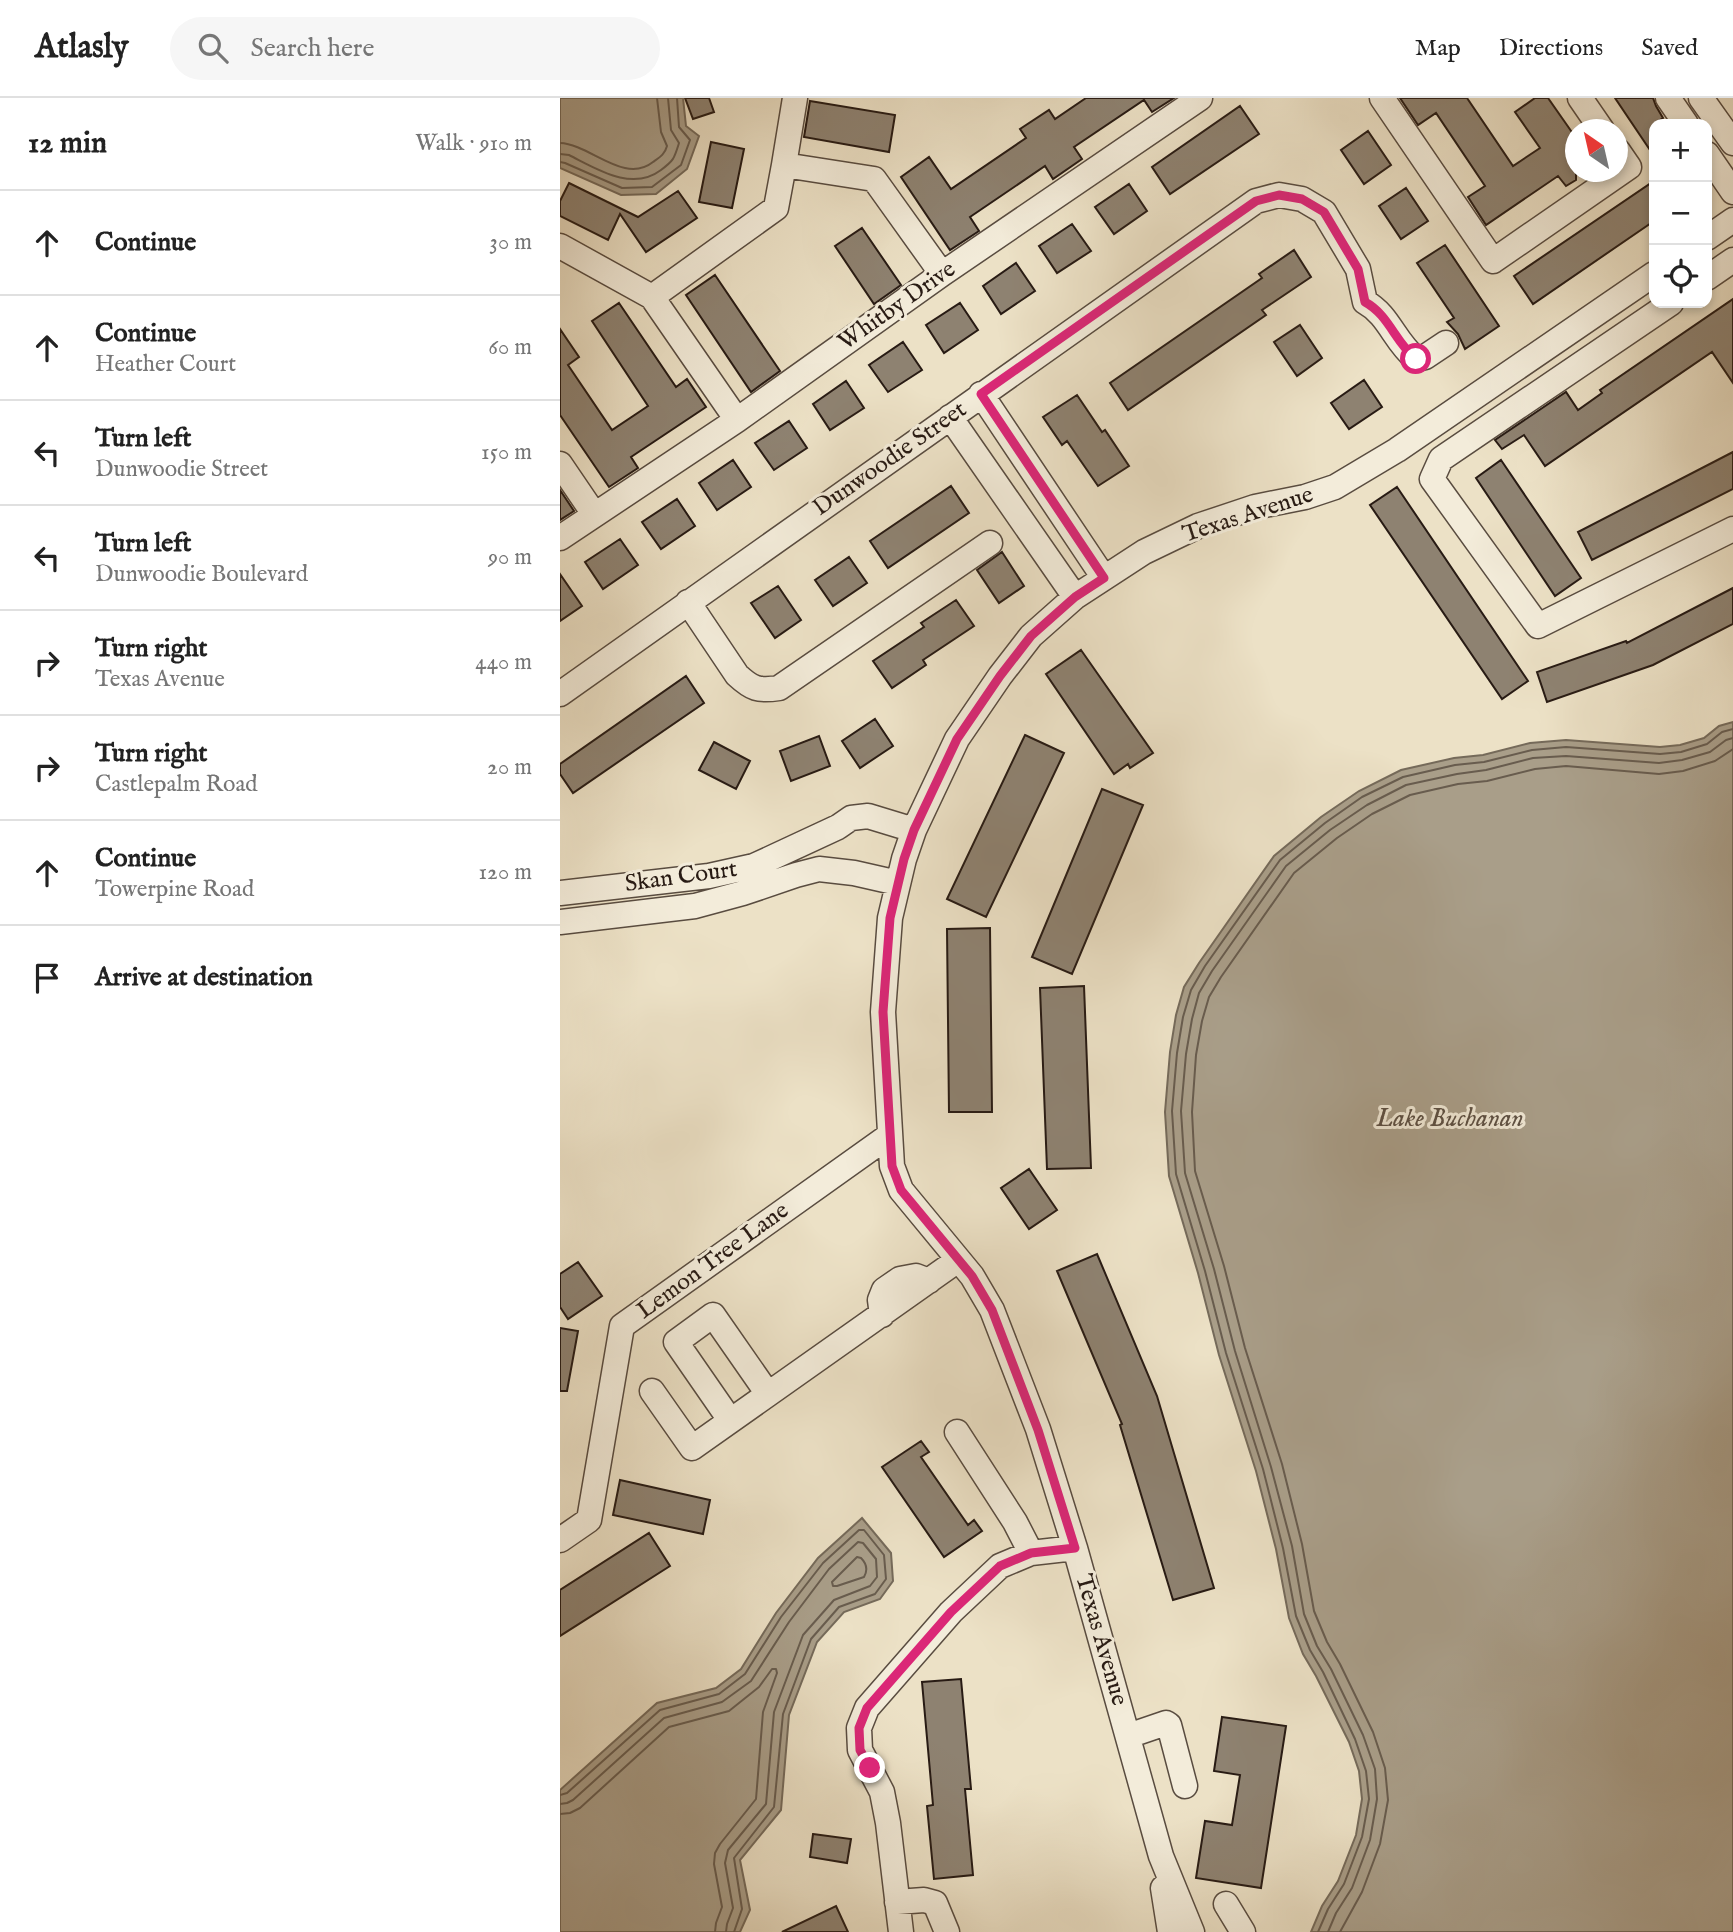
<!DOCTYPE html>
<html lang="en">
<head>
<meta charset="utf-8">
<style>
  :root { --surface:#fff; --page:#f6f6f6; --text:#222; --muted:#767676; --line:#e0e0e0 }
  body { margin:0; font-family:"IM FELL English",serif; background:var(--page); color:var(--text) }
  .controls { position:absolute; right:21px; top:21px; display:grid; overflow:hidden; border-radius:14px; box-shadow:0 4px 10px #0003 }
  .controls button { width:63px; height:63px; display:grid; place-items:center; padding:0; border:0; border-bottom:2px solid var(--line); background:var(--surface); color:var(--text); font:35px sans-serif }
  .compass { position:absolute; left:1005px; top:21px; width:63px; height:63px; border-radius:50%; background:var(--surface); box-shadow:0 4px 10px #0003; rotate:326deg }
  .stop { position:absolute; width:21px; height:21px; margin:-16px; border:5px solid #db2777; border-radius:50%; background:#fff }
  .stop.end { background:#db2777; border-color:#fff; box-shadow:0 2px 7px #0008 }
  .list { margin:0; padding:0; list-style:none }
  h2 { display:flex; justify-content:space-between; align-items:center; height:91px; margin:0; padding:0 28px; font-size:30px }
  h2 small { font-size:23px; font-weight:400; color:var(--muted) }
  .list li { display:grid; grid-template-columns:46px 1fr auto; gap:21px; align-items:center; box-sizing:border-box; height:105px; padding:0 28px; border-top:2px solid var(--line) }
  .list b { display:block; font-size:26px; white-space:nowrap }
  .list p { margin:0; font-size:23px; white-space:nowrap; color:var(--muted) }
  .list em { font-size:23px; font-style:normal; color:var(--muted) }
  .icon { flex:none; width:38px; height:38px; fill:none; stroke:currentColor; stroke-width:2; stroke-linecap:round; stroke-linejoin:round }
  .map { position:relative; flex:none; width:1173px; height:1834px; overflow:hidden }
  header { display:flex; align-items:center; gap:42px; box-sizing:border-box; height:98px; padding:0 35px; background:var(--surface); border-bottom:2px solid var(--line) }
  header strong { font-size:33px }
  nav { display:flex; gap:38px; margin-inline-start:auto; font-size:24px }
  .search { width:490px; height:63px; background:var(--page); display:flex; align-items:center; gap:18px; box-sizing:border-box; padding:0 24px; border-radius:38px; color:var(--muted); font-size:26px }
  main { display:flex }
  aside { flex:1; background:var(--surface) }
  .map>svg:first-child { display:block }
</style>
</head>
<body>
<header>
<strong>Atlasly</strong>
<div class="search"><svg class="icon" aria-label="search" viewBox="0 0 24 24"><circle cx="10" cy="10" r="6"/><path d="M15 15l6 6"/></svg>Search here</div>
<nav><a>Map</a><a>Directions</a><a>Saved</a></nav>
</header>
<main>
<aside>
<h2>12 min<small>Walk · 910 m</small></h2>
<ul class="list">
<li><svg class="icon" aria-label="ahead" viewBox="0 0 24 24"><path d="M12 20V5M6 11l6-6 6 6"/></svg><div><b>Continue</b></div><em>30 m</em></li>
<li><svg class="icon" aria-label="ahead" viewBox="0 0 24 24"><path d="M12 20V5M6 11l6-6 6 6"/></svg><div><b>Continue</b><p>Heather Court</p></div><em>60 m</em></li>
<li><svg class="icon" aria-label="left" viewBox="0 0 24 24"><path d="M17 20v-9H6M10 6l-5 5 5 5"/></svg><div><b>Turn left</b><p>Dunwoodie Street</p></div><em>150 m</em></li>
<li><svg class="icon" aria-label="left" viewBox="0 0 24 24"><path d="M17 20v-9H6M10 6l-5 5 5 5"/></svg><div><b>Turn left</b><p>Dunwoodie Boulevard</p></div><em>90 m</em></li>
<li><svg class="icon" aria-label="right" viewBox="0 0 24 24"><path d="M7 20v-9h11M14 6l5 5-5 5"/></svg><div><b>Turn right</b><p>Texas Avenue</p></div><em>440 m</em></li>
<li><svg class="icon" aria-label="right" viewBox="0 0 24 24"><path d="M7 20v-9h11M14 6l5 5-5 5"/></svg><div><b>Turn right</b><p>Castlepalm Road</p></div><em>20 m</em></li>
<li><svg class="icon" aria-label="ahead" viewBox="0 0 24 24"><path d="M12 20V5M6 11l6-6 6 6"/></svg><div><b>Continue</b><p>Towerpine Road</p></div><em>120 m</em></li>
<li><svg class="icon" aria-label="arrive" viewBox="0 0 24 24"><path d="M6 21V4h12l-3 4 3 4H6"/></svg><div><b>Arrive at destination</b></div></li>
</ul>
</aside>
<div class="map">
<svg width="1173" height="1834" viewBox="0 0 1173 1834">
  <rect width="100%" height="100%" fill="#ece1c6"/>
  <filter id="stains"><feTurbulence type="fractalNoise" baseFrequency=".00286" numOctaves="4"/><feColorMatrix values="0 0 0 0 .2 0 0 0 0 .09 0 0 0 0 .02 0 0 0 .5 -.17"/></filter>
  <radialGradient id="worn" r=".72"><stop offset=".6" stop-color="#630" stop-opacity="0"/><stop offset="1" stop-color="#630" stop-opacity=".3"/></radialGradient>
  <path fill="#a99e89" stroke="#756a5a" stroke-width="2" d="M0,0h123l3,28 13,10 -12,33 -31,25 -35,1 -61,-27z
    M1173,624v1210h-422l11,-26 16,-25 18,-46 6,-36 -3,-28 -10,-29 -33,-66 -13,-22 -14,-36 -13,-69 -20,-78 -37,-116 -21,-82 -29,-97 -4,-64 5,-60 6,-37 8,-28 15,-24 75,-107 47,-39 38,-26 42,-21 53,-12 29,-3 47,-12 36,-3 94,7 20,-2 24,-7 15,-12z
    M302,1420l29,35 2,28 -13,18 -36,13 -27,30 -28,73 -8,95 -41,50 10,50 -10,22h-180v-142l97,-87 59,-15 25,-19 35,-56 42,-55z"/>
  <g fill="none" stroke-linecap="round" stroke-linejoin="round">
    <path stroke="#685c4e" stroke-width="2" d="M0,45c30,1 64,42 93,19 7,-5 12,-8 14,-16l-6,-14 -4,-34
      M0,56l9,1c28,14 63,37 92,15 13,-10 13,-11 18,-27l-8,-13 -3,-32
      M0,64l5,1 57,25 30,-1 29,-22 9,-25 -11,-13 -2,-29
      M297,1459l4,1c5,5 7,12 3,19l-27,9h-4l-1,-4z
      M0,1697l7,-2 93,-83 59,-16 26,-20 36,-57 42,-54 36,-33h5l20,25 2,24 -11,15 -36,13 -28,32 -28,75 -9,93 -40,51 8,51 -8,23
      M0,1706l7,-1 6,-3 91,-82 58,-16 29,-21 38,-59 40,-53 29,-27 5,1 13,16 1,18 -7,9 -36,14 -31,35 -29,77 -8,92 -38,46 -3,13 8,45 -6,16 -1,8
      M0,1716l10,-1 10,-5 89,-81 60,-16 30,-24 13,-18h4l1,4 -14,39 -7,87 -36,45 -5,9 -1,11 8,43 -6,16 -1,9
      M758,1834l10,-23 16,-25 18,-47 7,-38 -3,-28 -11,-32 -32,-67 -13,-22 -14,-34 -13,-68 -20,-79 -37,-116 -21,-82 -29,-97 -4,-63 5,-58 6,-36 8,-27 14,-24 75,-106 45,-37 37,-26 41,-20 52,-12 29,-3 48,-12 34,-3 94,7 21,-2 26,-8 15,-12 11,-3
      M768,1834l8,-19 16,-25 18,-48 7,-41 -2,-30 -12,-34 -32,-66 -14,-23 -13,-32 -12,-68 -21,-79 -36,-116 -21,-82 -29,-96 -4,-62 5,-57 6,-35 7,-26 13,-22 74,-105 44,-36 37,-25 39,-20 51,-11 29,-4 47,-12 33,-2 93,7 23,-3 28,-8 16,-12 7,-2
      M780,1834l22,-40 18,-48 8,-44 -3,-32 -12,-36 -33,-68 -13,-22 -13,-31 -12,-67 -20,-80 -37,-116 -21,-82 -29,-95 -3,-59 4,-57 6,-34 7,-24 12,-20 73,-104 43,-35 35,-24 38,-19 48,-11 29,-3 48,-12 31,-3 93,8 24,-3 32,-10 18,-12"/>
  </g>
  <path fill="#8e8271" stroke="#281b14" stroke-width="2" d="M125,0h24l5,14 -21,7z
    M526,0h88l-22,14 -8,-12 -70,47 8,12 -29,20 -8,-13 -75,51 9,14 -29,19 -49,-73 28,-20 22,32 75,-51 -6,-9 29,-19 6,9z
    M840,0h67l46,68 27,-18 -25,-36 20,-14h13l28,40v42l-10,6 -8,-10 -72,49 -18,-28 17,-11 -49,-73 -18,12z
    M1055,0h38l3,8 7,12 -9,6v32z
    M250,3l85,14 -6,37 -85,-15z
    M680,8l19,28 -89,60 -18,-27z
    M808,33l23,34 -27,19 -23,-34z
    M151,44l33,7 -12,59 -33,-6z
    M1094,83v40l-121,83 -19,-28z
    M9,85l69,34 40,-26 19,27 -51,34 -26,-38 -12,26 -48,-24v-15z
    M569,86l18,27 -33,23 -19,-27z
    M846,90l22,33 -27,18 -22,-33z
    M512,126l19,27 -34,22 -18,-27z
    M302,130l39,57 -27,19 -39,-58z
    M885,147l54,81 -34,23 -7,-15 -11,-12 7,-4 -37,-55z
    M734,152l17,27 -49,33 4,5 -138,95 -18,-27 152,-105 -3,-4z
    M456,165l19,28 -34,23 -18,-28z
    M155,177l65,96 -29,21 -65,-97z
    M1173,201v84l-21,-31 -167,114 -21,-31 -22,14 -7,-9 71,-48 12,18 24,-17 -2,-3z
    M59,205l57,84 11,-8 19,28 -75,50 7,11 -29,19 -49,-72v-86l19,28 -11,8 44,65 36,-24 -56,-85z
    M400,205l18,27 -34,23 -18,-28z
    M740,227l22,33 -25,18 -23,-34z
    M343,244l19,28 -34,22 -19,-27z
    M804,282l18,27 -33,22 -18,-26z
    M286,283l18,27 -34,22 -17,-26z
    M517,297l25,37 3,-2 24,36 -31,20 -31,-45 -5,4 -19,-28z
    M229,323l18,27 -33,22 -19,-27z
    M1173,354v37l-141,71 -14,-28z
    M173,362l18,27 -34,23 -18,-27z
    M941,362l80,118 -26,18 -79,-118z
    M391,388l18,27 -81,55 -18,-27z
    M837,389l131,194 -26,18 -132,-194z
    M0,392l14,21 -14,9z
    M117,401l18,27 -34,23 -19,-27z
    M60,441l18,26 -35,24 -18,-27z
    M442,454l22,34 -25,17 -22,-33z
    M289,459l18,26 -34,23 -18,-26z
    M0,476l22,32 -22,15z
    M218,488l23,34 -26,18 -24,-35z
    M1173,490v36l-80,41 -106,37 -10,-30 89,-31 1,2z
    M396,502l18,26 -51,34 3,5 -34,23 -19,-27 51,-34 -3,-4z
    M521,552l72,103 -23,15 -2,-4 -14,10 -68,-100z
    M126,578l18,27 -131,90 -13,-19v-10z
    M315,621l18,27 -33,22 -18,-27z
    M465,637l39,18 -78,164 -39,-18z
    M259,638l11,30 -39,15 -11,-30z
    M154,644l36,19 -14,28 -37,-19z
    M542,691l41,16 -71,169 -40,-17z
    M430,830l2,184h-43l-2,-183z
    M524,888l7,182 -44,1 -7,-181z
    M469,1071l28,41 -28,19 -28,-41z
    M537,1156l60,142 57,192 -41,12 -53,-175 2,-1 -65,-153z
    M18,1164l24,34 -34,23 -8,-12v-33z
    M0,1230l18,3 -11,60h-7z
    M361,1343l8,11 -8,5 47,68 6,-5 8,11 -38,26 -62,-90z
    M60,1382l90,20 -7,34 -90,-19z
    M89,1435l21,33 -110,70v-46z
    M401,1581l10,110h-6l8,86 -39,4 -7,-73 6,-1 -11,-123z
    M662,1619l64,9 -25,162 -65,-10 9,-57 27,4 8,-50 -26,-4z
    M253,1736l38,5 -4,24 -37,-6z
    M276,1808l12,26h-66z"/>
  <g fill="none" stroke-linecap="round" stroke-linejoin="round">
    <defs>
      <path id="minor" d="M822,0l111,163 136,-94 -11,-16
        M1020,0l22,32
        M1108,0l18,26
        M1141,0l32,45
        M1147,56l26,38
        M224,67l11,-67
        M1147,140l26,-18
        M0,148l92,51 85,123
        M1147,180l26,-18
        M92,199l124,-89 8,-43 90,14 68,95
        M1111,205l-230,156 -9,20 106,147 195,-97
        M421,296l123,184
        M390,319l125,180
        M0,366l34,50
        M0,440l177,-118 205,-146 258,-176
        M128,504l49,73c15,14 21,16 42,13l211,-145
        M0,596l696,-493 23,-6 23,4 22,13 34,57 7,33c24,13 29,39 51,57l9,-2 21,-14
        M0,795l149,-17 45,-10 84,-39 13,-9 17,-2 46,14
        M0,824l135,-16 48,-13 53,-18 23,-6 35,4 44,10
        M322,1217l-2,-15 4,-10 16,-11 16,-3 13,5
        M92,1293l40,57 266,-188
        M170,1322l-54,-78 37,-27 55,79
        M397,1334l58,90 16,31 44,-5
        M0,1442l29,-20 33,-194 268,-191
        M568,1638l38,-13 3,2 16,61
        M603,1790l7,44
        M337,1804l27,-2 11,3 12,29
        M666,1806l17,28
        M341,1834l-13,-109 -6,-31 -22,-42 -1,-22 8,-20 84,-96 49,-46 31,-13
        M632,1834l-31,-76 -86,-308 -37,-119 -46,-119 -20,-34 -71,-86 -9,-24 -9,-154 7,-94 14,-59 10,-29 43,-91 43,-63 31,-40 44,-39 69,-45 54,-26 57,-19 50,-10 30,-10 62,-37 257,-176"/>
    </defs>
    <use href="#minor" stroke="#594c40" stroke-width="27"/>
    <use href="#minor" stroke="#f3ecda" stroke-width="24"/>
  </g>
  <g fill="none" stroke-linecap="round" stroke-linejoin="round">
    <path stroke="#db2777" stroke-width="9" d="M310,1670l-10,-18 -1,-22 8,-20 84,-96 49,-46 31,-13 44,-5 -37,-118 -46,-120 -20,-34 -71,-86 -9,-24 -9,-154 7,-94 14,-59 10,-29 43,-91 43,-63 31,-40 44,-39 29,-19 -123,-184 275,-193 23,-6 23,4 22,13 34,57 7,33c24,13 30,40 51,57"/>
  </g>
  <g text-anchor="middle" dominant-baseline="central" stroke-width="6" stroke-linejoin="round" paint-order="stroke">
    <g font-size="24" fill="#281b14" stroke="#f3ecda">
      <text transform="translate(337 208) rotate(-35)">Whitby Drive</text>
      <text transform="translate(330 361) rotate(-35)">Dunwoodie Street</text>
      <text transform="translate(688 417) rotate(-18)">Texas Avenue</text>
      <text transform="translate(121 779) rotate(-8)">Skan Court</text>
      <text transform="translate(153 1163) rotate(-36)">Lemon Tree Lane</text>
      <text transform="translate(541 1542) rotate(74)">Texas Avenue</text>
    </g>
    <g font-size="26" font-style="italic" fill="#5c4f43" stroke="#f3ecda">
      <text x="890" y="1020">Lake Buchanan</text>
    </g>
  </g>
  <rect width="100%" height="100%" filter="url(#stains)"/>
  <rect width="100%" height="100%" fill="url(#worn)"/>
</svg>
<div class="controls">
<button>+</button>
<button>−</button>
<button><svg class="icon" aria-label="locate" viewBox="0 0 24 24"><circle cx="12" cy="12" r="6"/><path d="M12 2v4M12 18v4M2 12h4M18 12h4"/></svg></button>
</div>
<svg class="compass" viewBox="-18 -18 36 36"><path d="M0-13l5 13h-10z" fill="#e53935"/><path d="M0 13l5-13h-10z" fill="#767676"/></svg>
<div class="stop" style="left:856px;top:261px"></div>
<div class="stop end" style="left:310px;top:1670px"></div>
</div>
</main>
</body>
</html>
